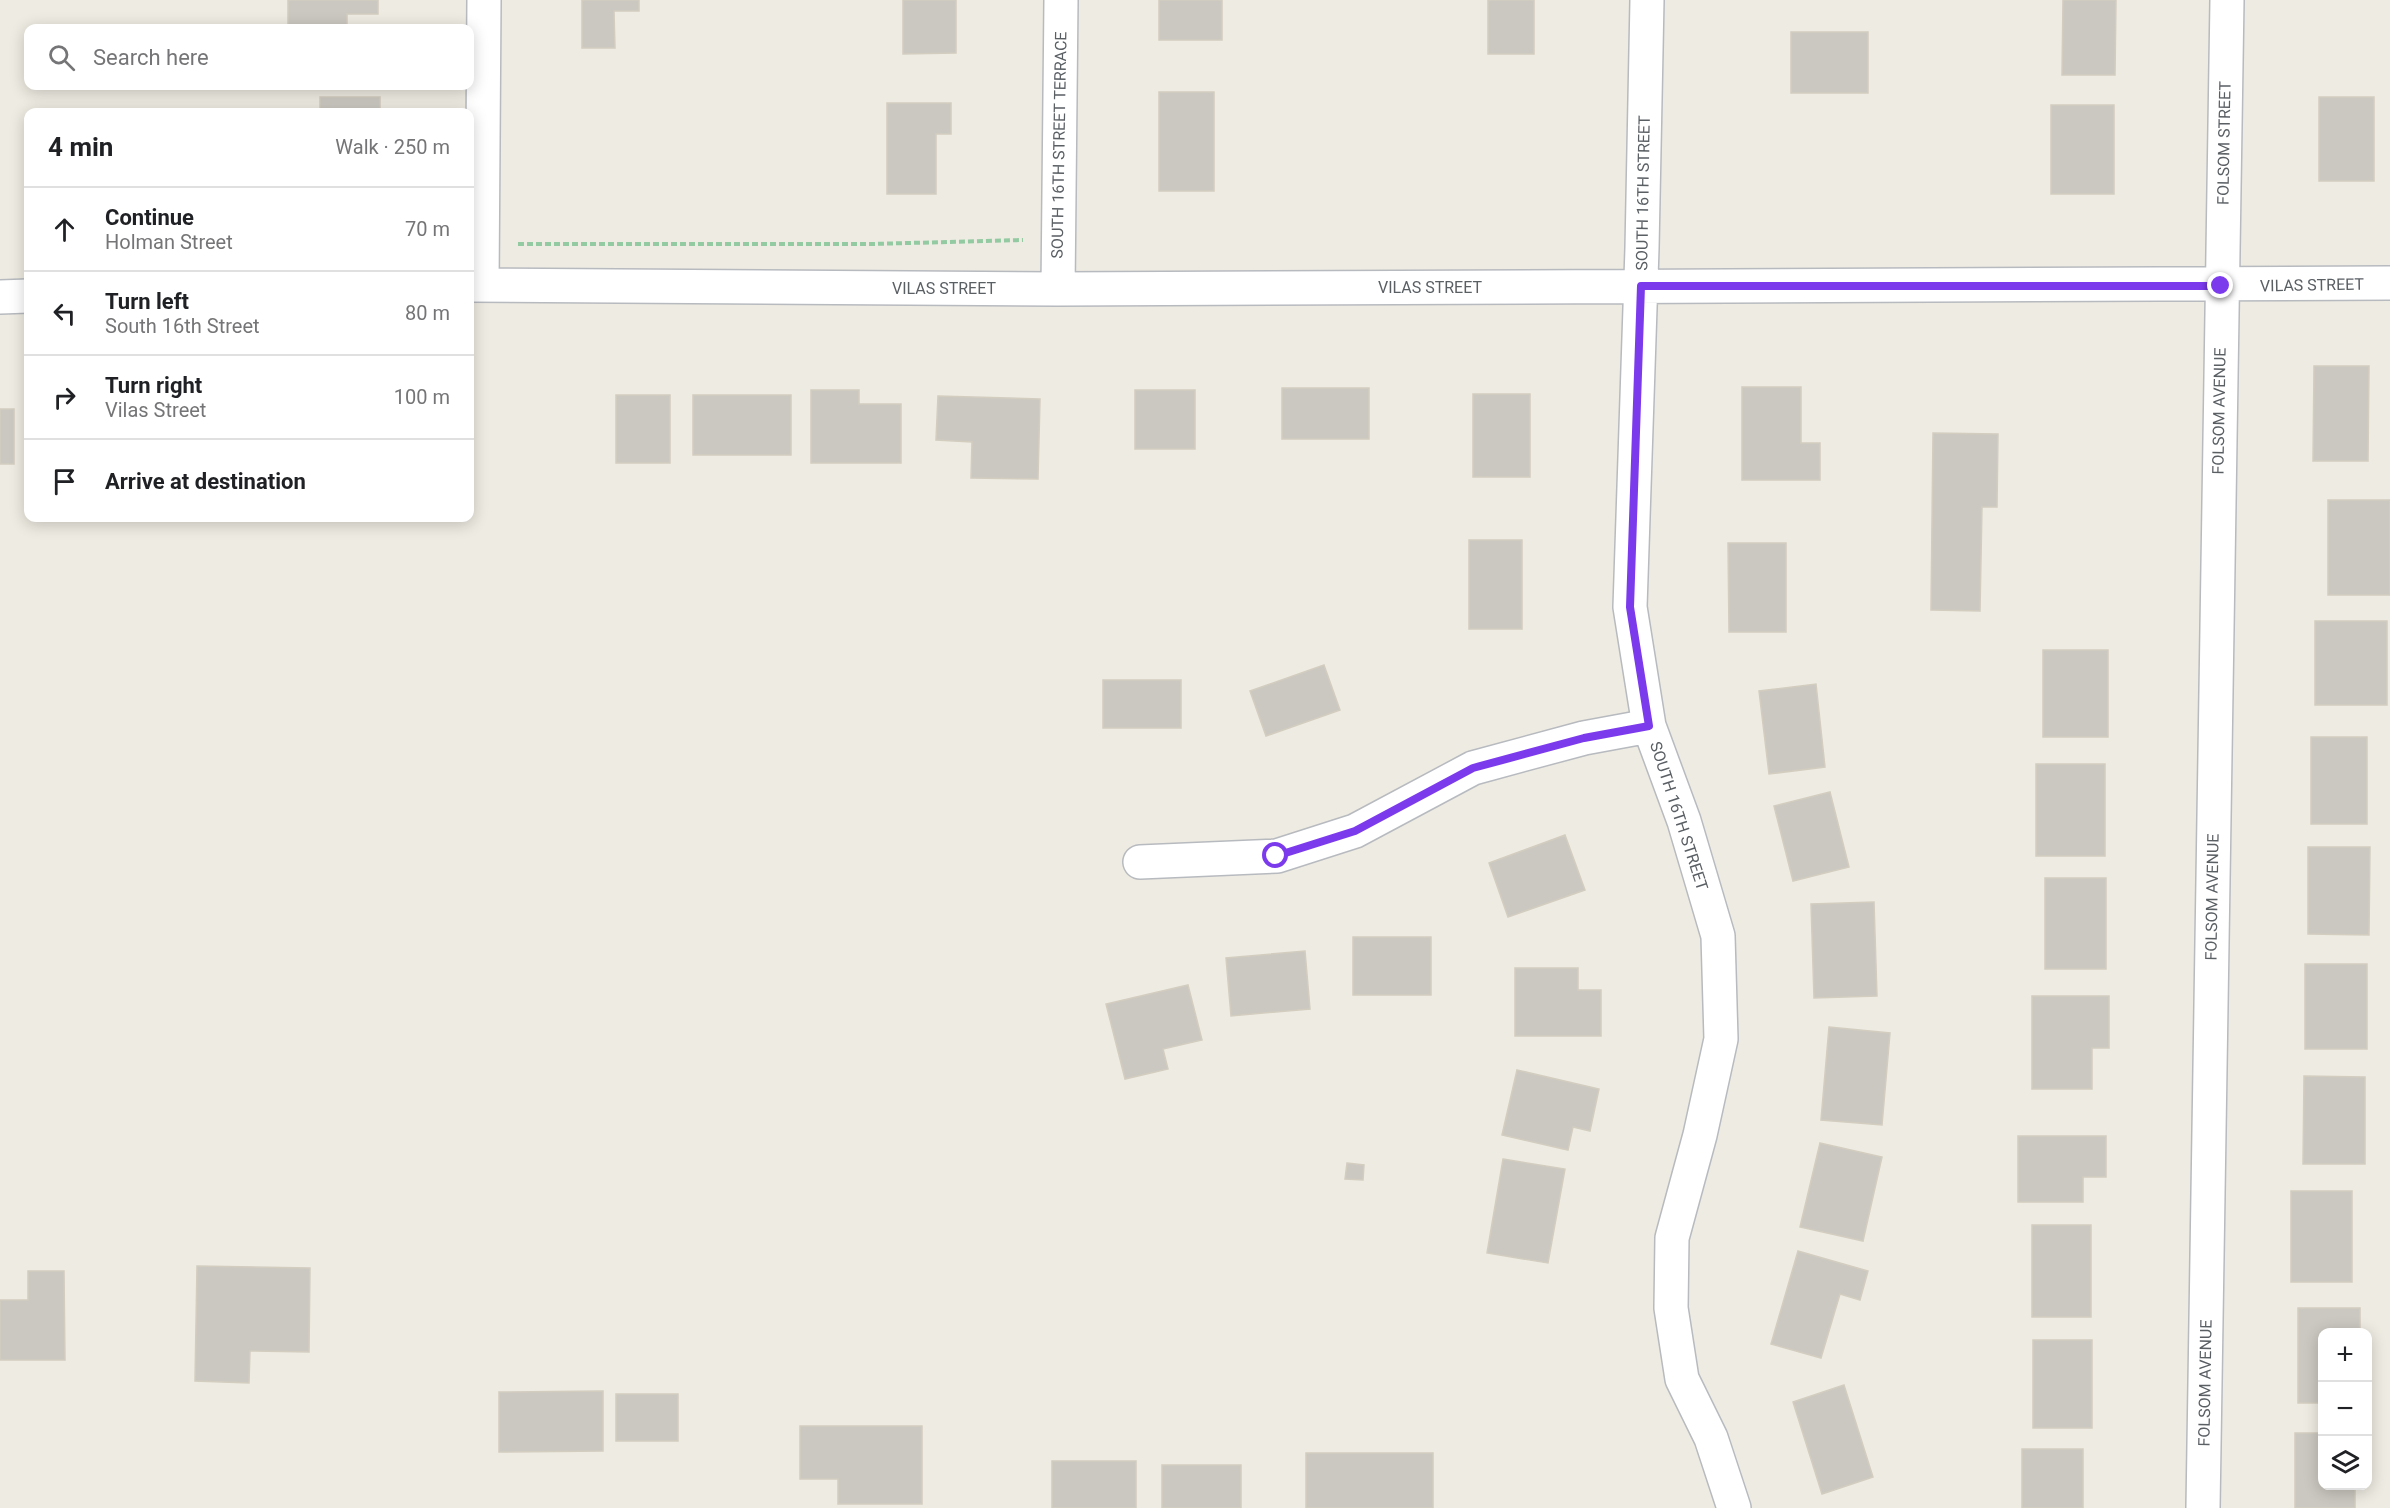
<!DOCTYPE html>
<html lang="en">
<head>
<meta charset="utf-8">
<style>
  :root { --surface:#fff; --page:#f2f2f2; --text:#202124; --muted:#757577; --line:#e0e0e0 }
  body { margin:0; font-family:Roboto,sans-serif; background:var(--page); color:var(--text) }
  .controls { position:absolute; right:18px; bottom:18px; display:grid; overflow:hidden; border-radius:12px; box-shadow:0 3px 15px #0003 }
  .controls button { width:54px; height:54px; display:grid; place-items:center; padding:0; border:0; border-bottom:2px solid var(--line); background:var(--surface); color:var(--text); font:30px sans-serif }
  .stop { position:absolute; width:18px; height:18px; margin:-14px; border:4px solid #7c3aed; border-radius:50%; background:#fff }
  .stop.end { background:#7c3aed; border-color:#fff; box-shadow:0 2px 6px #0008 }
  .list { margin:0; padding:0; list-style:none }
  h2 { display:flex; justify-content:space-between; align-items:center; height:78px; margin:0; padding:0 24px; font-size:26px }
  h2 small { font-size:20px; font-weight:400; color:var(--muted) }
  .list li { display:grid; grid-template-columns:39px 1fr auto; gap:18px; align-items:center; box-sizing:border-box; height:84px; padding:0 24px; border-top:2px solid var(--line) }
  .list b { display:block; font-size:22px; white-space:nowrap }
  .list p { margin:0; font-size:20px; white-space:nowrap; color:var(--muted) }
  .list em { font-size:20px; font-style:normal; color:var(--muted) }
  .icon { flex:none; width:33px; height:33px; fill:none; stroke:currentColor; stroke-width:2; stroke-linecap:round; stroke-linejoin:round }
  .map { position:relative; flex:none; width:2390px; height:1508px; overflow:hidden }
  .search { position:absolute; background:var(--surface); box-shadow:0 3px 15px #0003; left:24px; top:24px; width:450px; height:66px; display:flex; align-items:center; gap:15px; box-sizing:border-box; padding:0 21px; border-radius:12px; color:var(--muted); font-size:22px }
  .panel { position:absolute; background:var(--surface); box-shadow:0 3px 15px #0003; left:24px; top:108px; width:450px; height:414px; border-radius:12px }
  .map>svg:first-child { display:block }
</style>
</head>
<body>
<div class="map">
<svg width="2390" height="1508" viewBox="0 0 2390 1508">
  <rect width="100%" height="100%" fill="#eeebe2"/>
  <path fill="#cbc8c1" stroke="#d3cdc0" stroke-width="1.5" d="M288,0h90v14h-31v14h-59z
    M582,0h57v11h-25l1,37h-33z
    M903,0h53v53l-53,1z
    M1159,0h63v40h-63z
    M1488,0h46v54h-46z
    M2063,0h53l-1,75h-53z
    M1791,32h77v61h-77z
    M1159,92h55v99h-55z
    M320,97h60v15h-60z
    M2319,97h55v84h-55z
    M887,103h64v31h-15v60h-49z
    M2051,105h63v89h-63z
    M2314,366h55l-1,95h-55z
    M1742,387h59v56h19v37h-78z
    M1282,388h87v51h-87z
    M811,390h48v14h42v59h-90z
    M1135,390h60v59h-60z
    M1473,394h57v83h-57z
    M616,395h54v68h-54z
    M693,395h98v60h-98z
    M938,396l102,3 -2,80 -67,-1 1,-36 -36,-2z
    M0,409h14v55h-14z
    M1933,433l65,1 -1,73h-15l-2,104 -49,-1z
    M2328,500h62v95h-62z
    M1469,540h53v89h-53z
    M1728,543h58v89h-57z
    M2315,621h72v84h-72z
    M2043,650h65v87h-65z
    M1324,665l16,45 -74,26 -16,-45z
    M1103,680h78v48h-78z
    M1816,684l9,83 -56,7 -10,-83z
    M2311,737h56v87h-56z
    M2036,764h69v92h-69z
    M1830,792l19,75 -56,14 -19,-75z
    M1565,835l20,55 -77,27 -19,-54z
    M2308,847h62l-1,88 -61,-1z
    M2045,878h61v91h-61z
    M1874,902l3,94 -63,2 -3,-94z
    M1353,937h78v58h-78z
    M1305,951l5,58 -79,7 -5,-58z
    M2305,964h62v85h-62z
    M1515,968h63v22h23v46h-86z
    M1188,985l14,55 -39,9 5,20 -43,10 -19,-75z
    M2032,996h77v52h-17v41h-60z
    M1829,1027l61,6 -8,92 -61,-5z
    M1517,1070l82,19 -9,42 -17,-4 -5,23 -66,-15z
    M2304,1076l61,1v87h-62z
    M2018,1136h88v41h-23v25h-65z
    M1820,1143l62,14 -19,84 -63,-14z
    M1503,1159l62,10 -17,94 -61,-10z
    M1347,1163l17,2 -1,15 -18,-1z
    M2291,1191h61v91h-61z
    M2032,1225h59v92h-59z
    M1798,1251l70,20 -8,29 -20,-6 -19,64 -50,-14z
    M197,1266l113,2 -1,84 -59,-1 -1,32 -54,-2z
    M28,1271h36l1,89h-65v-60h28z
    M2298,1308h62v24h-38v71h-24z
    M2033,1340h59v88h-59z
    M1844,1385l29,92 -51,17 -29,-92z
    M603,1391v60l-104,1v-60z
    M616,1394h62v47h-62z
    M800,1426h122v78h-84v-25h-38z
    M2295,1433h27v53h33v22h-60z
    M2022,1449h61v59h-61z
    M1306,1453h127v55h-127z
    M1052,1461h84v47h-84z
    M1162,1465h79v43h-79z"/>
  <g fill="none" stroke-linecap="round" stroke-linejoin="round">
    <defs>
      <path id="minor" d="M1647,0l-5,248 -12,359 19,119 35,95 34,115 3,103 -21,96 -28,103 -1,70 11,71 29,59 23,70
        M470,285l588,4 1332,-6
        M482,285l2,-285
        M1058,289l3,-289
        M0,297l28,-1
        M1140,862l137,-6 78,-25 118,-63 111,-30 65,-12
        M2203,1508l24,-1508"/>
    </defs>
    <use href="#minor" stroke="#b7babf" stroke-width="36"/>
    <path stroke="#94caa2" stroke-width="4" stroke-dasharray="6 3" stroke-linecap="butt" d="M518,244h353l152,-4"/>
    <use href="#minor" stroke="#fff" stroke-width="33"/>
  </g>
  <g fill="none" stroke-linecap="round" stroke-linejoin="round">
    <path stroke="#7c3aed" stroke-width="8" d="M1276,856l79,-25 118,-63 111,-30 65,-12 -19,-119 11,-321h580"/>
  </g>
  <g text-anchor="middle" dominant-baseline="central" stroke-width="6" stroke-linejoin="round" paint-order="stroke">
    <g font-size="16" fill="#5a5f64" stroke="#fff">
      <text transform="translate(2224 143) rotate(-89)">FOLSOM STREET</text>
      <text transform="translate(1059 145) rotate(-89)">SOUTH 16TH STREET TERRACE</text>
      <text transform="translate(1643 193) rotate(-89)">SOUTH 16TH STREET</text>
      <text transform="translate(2312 285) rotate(-1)">VILAS STREET</text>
      <text x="1430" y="287">VILAS STREET</text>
      <text x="944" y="288">VILAS STREET</text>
      <text transform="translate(2219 411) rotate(-89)">FOLSOM AVENUE</text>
      <text transform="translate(1679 816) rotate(72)">SOUTH 16TH STREET</text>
      <text transform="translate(2212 897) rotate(-89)">FOLSOM AVENUE</text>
      <text transform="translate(2205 1383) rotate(-89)">FOLSOM AVENUE</text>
    </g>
  </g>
</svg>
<div class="controls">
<button>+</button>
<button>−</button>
<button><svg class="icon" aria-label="layers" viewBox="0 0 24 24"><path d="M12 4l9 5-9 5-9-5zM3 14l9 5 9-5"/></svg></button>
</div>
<div class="stop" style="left:1276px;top:856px"></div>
<div class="stop end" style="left:2221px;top:286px"></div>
<div class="search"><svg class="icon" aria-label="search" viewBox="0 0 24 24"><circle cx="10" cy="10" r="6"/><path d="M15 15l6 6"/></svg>Search here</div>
<section class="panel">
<h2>4 min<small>Walk · 250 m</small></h2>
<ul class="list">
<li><svg class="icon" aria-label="ahead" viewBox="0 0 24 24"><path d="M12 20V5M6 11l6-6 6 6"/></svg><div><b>Continue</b><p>Holman Street</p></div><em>70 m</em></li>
<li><svg class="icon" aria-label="left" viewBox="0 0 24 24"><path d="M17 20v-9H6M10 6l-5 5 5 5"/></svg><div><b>Turn left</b><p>South 16th Street</p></div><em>80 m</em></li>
<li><svg class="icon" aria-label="right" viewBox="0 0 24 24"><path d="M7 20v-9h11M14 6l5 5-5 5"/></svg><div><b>Turn right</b><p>Vilas Street</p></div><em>100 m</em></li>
<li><svg class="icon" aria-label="arrive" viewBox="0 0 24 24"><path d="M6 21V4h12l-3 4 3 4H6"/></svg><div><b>Arrive at destination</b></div></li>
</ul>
</section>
</div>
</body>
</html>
